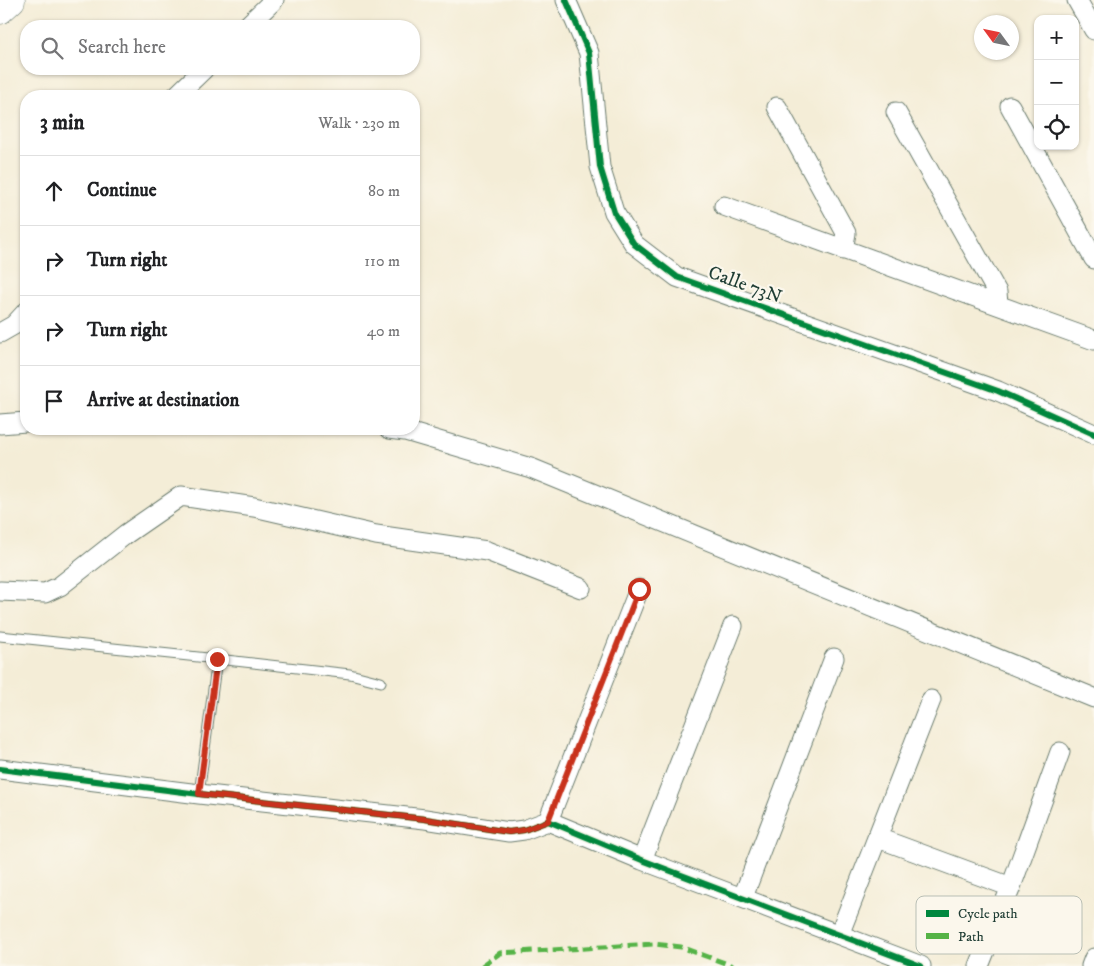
<!DOCTYPE html>
<html lang="en">
<head>
<meta charset="utf-8">
<style>
  :root { --surface:#fff; --page:#f6f6f6; --text:#202124; --muted:#757577; --line:#e0e0e0 }
  body { margin:0; font-family:"IM FELL DW Pica",serif; background:var(--page); color:var(--text) }
  .controls { position:absolute; right:15px; top:15px; display:grid; overflow:hidden; border-radius:10px; box-shadow:0 1px 4px #0004 }
  .controls button { width:45px; height:45px; display:grid; place-items:center; padding:0; border:0; border-bottom:1px solid var(--line); background:var(--surface); color:var(--text); font:25px sans-serif }
  .compass { position:absolute; left:974px; top:15px; width:45px; height:45px; border-radius:50%; background:var(--surface); box-shadow:0 1px 4px #0004; rotate:303deg }
  .stop { position:absolute; width:15px; height:15px; margin:-11px; border:4px solid #c8321e; border-radius:50%; background:#fff }
  .stop.end { background:#c8321e; border-color:#fff; box-shadow:0 1px 5px #0008 }
  .list { margin:0; padding:0; list-style:none }
  h2 { display:flex; justify-content:space-between; align-items:center; height:65px; margin:0; padding:0 20px; font-size:21px }
  h2 small { font-size:16px; font-weight:400; color:var(--muted) }
  .list li { display:grid; grid-template-columns:32px 1fr auto; gap:15px; align-items:center; box-sizing:border-box; height:70px; padding:0 20px; border-top:1px solid var(--line) }
  .list b { display:block; font-size:19px; white-space:nowrap }
  .list em { font-size:16px; font-style:normal; color:var(--muted) }
  .icon { flex:none; width:28px; height:28px; fill:none; stroke:currentColor; stroke-width:2; stroke-linecap:round; stroke-linejoin:round }
  .map { position:relative; flex:none; width:1094px; height:966px; overflow:hidden }
  .search { position:absolute; background:var(--surface); box-shadow:0 1px 4px #0004; left:20px; top:20px; width:400px; height:55px; display:flex; align-items:center; gap:12px; box-sizing:border-box; padding:0 18px; border-radius:20px; color:var(--muted); font-size:19px }
  .panel { position:absolute; background:var(--surface); box-shadow:0 1px 4px #0004; left:20px; top:90px; width:400px; height:345px; border-radius:20px }
  .map>svg:first-child { display:block }
</style>
</head>
<body>
<div class="map">
<svg width="1094" height="966" viewBox="0 0 1094 966">
  <rect width="100%" height="100%" fill="#fbf7ec"/>
  <filter id="ink" filterUnits="userSpaceOnUse"><feTurbulence type="fractalNoise" baseFrequency=".02" numOctaves="2"/><feDisplacementMap in="SourceGraphic" scale="10" xChannelSelector="R" yChannelSelector="G"/><feConvolveMatrix kernelMatrix="1 2 1 2 8 2 1 2 1" color-interpolation-filters="sRGB"/></filter>
  <filter id="wash" filterUnits="userSpaceOnUse"><feTurbulence type="fractalNoise" baseFrequency=".0096" numOctaves="4" result="noise"/><feDisplacementMap in="SourceGraphic" scale="20" xChannelSelector="R" yChannelSelector="G"/><feGaussianBlur stdDeviation="1.12" result="paint"/><feColorMatrix in="noise" values="0 0 0 0 0 0 0 0 0 0 0 0 0 0 0 0 0 1.4 0 .05"/><feComposite in="paint" operator="in"/></filter>
  <g filter="url(#wash)">
    <rect width="100%" height="100%" fill="#f4edd7"/>
  </g>
  <g filter="url(#ink)">
    <g fill="none" stroke-linecap="round" stroke-linejoin="round">
      <defs>
        <path id="lane" d="M0,636l217,23
          M199,794l18,-135 133,15 31,8"/>
        <path id="street" d="M566,0l23,53 11,114 14,45 20,32 43,33 321,114 96,43
          M1077,0l17,30
          M247,26l27,-26
          M176,96l28,-27
          M1010,106l84,153
          M777,107l69,126 -3,17
          M896,112l101,180 1,12
          M724,206l370,134
          M0,333l14,-8 12,-13
          M0,424l26,-2
          M389,429l16,2 126,37 563,230
          M0,591l45,2 15,-7 66,-52 55,-38 73,11 122,28 111,16 94,37
          M0,769l199,25 226,25 84,13 15,-2 24,-9 94,39 279,106
          M548,821l91,-232
          M878,838l133,49
          M642,860l91,-234
          M743,897l91,-239
          M839,935l92,-235
          M979,966l32,-79 49,-135
          M1091,966l3,-8"/>
        <path id="highway" d="M0,10l11,-10"/>
      </defs>
      <use href="#lane" stroke="#6a7b6d" stroke-width="11"/>
      <use href="#street" stroke="#6a7b6d" stroke-width="21"/>
      <use href="#highway" stroke="#6a7b6d" stroke-width="29"/>
      <use href="#lane" stroke="#fff" stroke-width="9"/>
      <use href="#street" stroke="#fff" stroke-width="19"/>
      <use href="#highway" stroke="#fff" stroke-width="28"/>
      <path stroke="#55b346" stroke-width="5" stroke-dasharray="10 5" stroke-linecap="butt" d="M482,966l18,-13 154,-9 27,3 52,19"/>
      <defs>
        <path id="cycleway" d="M566,0l23,53 11,114 14,45 20,32 43,33 321,114 96,43
          M0,769l199,25 226,25 84,13 15,-2 24,-9 94,39 279,106"/>
      </defs>
      <use href="#cycleway" stroke="#fbf7ec" stroke-width="9"/>
      <use href="#cycleway" stroke="#00873e" stroke-width="6"/>
    </g>
  </g>
  <g fill="none" stroke-linecap="round" stroke-linejoin="round" filter="url(#ink)">
    <path stroke="#c8321e" stroke-width="6" d="M217,659l-18,135 226,25 84,13 15,-2 24,-9 91,-232"/>
  </g>
  <g text-anchor="middle" dominant-baseline="central" stroke-width="4.5" stroke-linejoin="round" paint-order="stroke">
    <g font-size="19" fill="#1f3d34" stroke="#fbf7ec">
      <text transform="translate(745 285) rotate(20)">Calle 73N</text>
    </g>
  </g>
  <rect x="916" y="896" width="166" height="58" rx="8" fill="#fbf7ec" stroke="#b9bfb5" stroke-width="1"/>
  <rect x="926" y="910" width="23" height="7" fill="#00873e"/>
  <rect x="926" y="933" width="23" height="6" fill="#55b346"/>
  <g font-size="14" fill="#1f3d34">
    <text x="958" y="918">Cycle path</text>
    <text x="958" y="941">Path</text>
  </g>
</svg>
<div class="controls">
<button>+</button>
<button>−</button>
<button><svg class="icon" aria-label="locate" viewBox="0 0 24 24"><circle cx="12" cy="12" r="6"/><path d="M12 2v4M12 18v4M2 12h4M18 12h4"/></svg></button>
</div>
<svg class="compass" viewBox="-18 -18 36 36"><path d="M0-13l5 13h-10z" fill="#e53935"/><path d="M0 13l5-13h-10z" fill="#757577"/></svg>
<div class="stop" style="left:639px;top:589px"></div>
<div class="stop end" style="left:217px;top:659px"></div>
<div class="search"><svg class="icon" aria-label="search" viewBox="0 0 24 24"><circle cx="10" cy="10" r="6"/><path d="M15 15l6 6"/></svg>Search here</div>
<section class="panel">
<h2>3 min<small>Walk · 230 m</small></h2>
<ul class="list">
<li><svg class="icon" aria-label="ahead" viewBox="0 0 24 24"><path d="M12 20V5M6 11l6-6 6 6"/></svg><div><b>Continue</b></div><em>80 m</em></li>
<li><svg class="icon" aria-label="right" viewBox="0 0 24 24"><path d="M7 20v-9h11M14 6l5 5-5 5"/></svg><div><b>Turn right</b></div><em>110 m</em></li>
<li><svg class="icon" aria-label="right" viewBox="0 0 24 24"><path d="M7 20v-9h11M14 6l5 5-5 5"/></svg><div><b>Turn right</b></div><em>40 m</em></li>
<li><svg class="icon" aria-label="arrive" viewBox="0 0 24 24"><path d="M6 21V4h12l-3 4 3 4H6"/></svg><div><b>Arrive at destination</b></div></li>
</ul>
</section>
</div>
</body>
</html>
